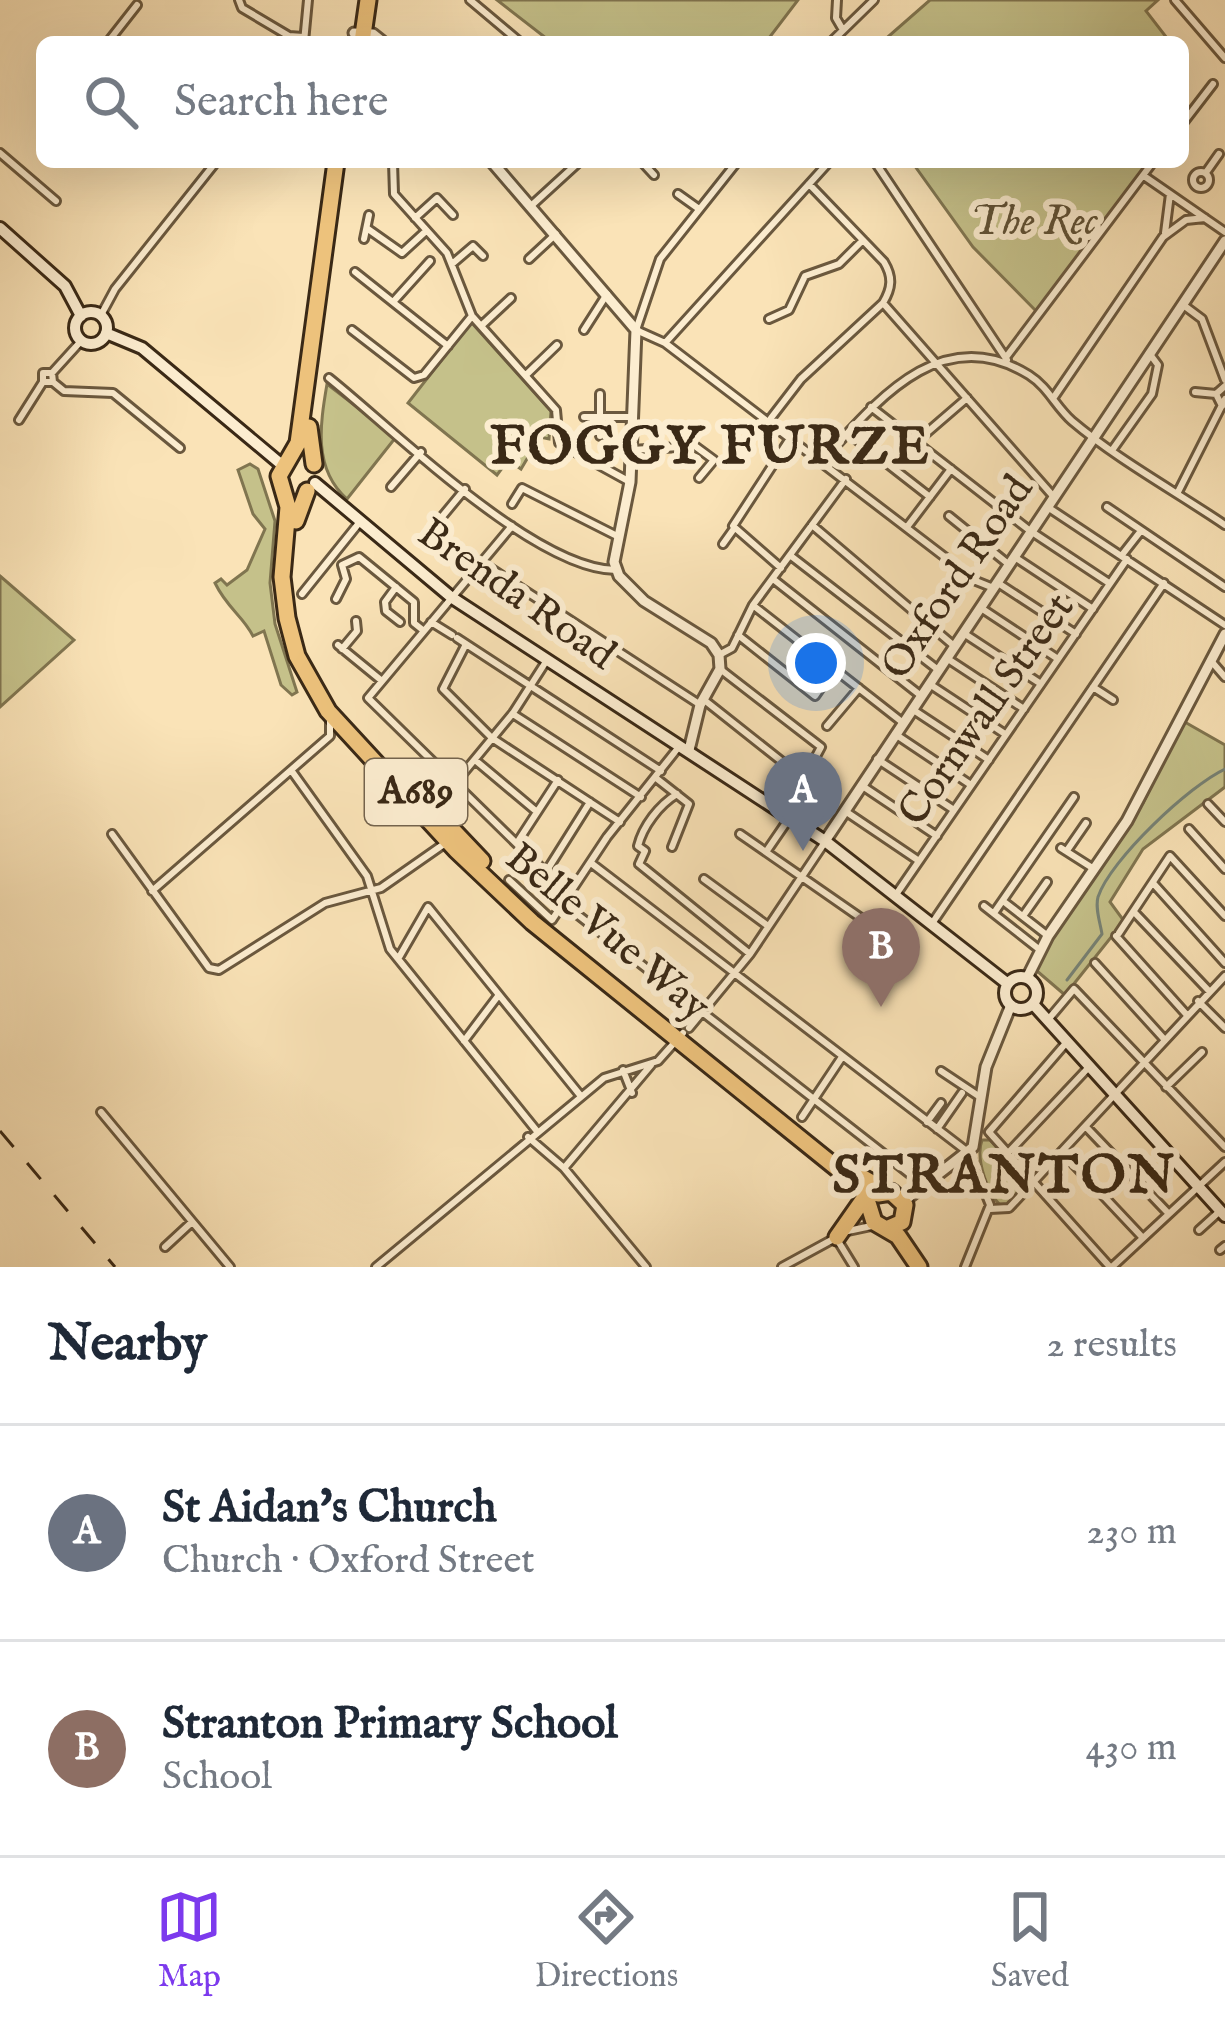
<!DOCTYPE html>
<html lang="en">
<head>
<meta charset="utf-8">
<style>
  :root { --surface:#fff; --page:#f2f2f3; --text:#1f2937; --muted:#747a83; --line:#e0e1e3; --accent:#7c3aed }
  body { margin:0; font-family:"IM FELL English",serif; background:var(--page); color:var(--text) }
  .you { position:absolute; left:816px; top:663px; width:42px; height:42px; margin:-30px; border:9px solid #fff; border-radius:50%; background:#1a73e8; box-shadow:0 0 0 18px #1a73e833 }
  .badge { display:grid; place-items:center; width:78px; height:78px; border-radius:50%; background:var(--accent); color:#fff; font-size:39px; font-weight:700 }
  .pin { position:absolute; translate:-50% -99px; filter:drop-shadow(0 3px 6px #0008) }
  .pin::after { content:''; position:absolute; top:63px; width:42px; height:36px; background:inherit; clip-path:polygon(0 0,100% 0,50% 100%) }
  .list { margin:0; padding:0; list-style:none }
  h2 { display:flex; justify-content:space-between; align-items:center; height:156px; margin:0; padding:0 48px; font-size:51px }
  h2 small { font-size:39px; font-weight:400; color:var(--muted) }
  .list li { display:grid; grid-template-columns:78px 1fr auto; gap:36px; align-items:center; box-sizing:border-box; height:216px; padding:0 48px; border-top:3px solid var(--line) }
  .list b { display:block; font-size:45px; white-space:nowrap }
  .list p { margin:0; font-size:39px; white-space:nowrap; color:var(--muted) }
  .list em { font-size:39px; font-style:normal; color:var(--muted) }
  .icon { flex:none; width:66px; height:66px; fill:none; stroke:currentColor; stroke-width:2; stroke-linecap:round; stroke-linejoin:round }
  .map { position:relative; flex:none; width:1225px; height:1267px; overflow:hidden }
  .search { position:absolute; background:var(--surface); box-shadow:0 12px 48px #0002; left:36px; right:36px; top:36px; height:132px; display:flex; align-items:center; gap:30px; box-sizing:border-box; padding:0 42px; border-radius:18px; color:var(--muted); font-size:45px }
  .sheet { height:588px; background:var(--surface) }
  nav { display:flex; justify-content:space-around; align-items:center; box-sizing:border-box; height:168px; border-top:3px solid var(--line); background:var(--surface); font-size:33px; color:var(--muted) }
  nav a { display:grid; justify-items:center; gap:6px }
  nav .on { color:var(--accent) }
  .map>svg:first-child { display:block }
</style>
</head>
<body>
<div class="map">
<svg width="1225" height="1267" viewBox="0 0 1225 1267">
  <rect width="100%" height="100%" fill="#fae3b7"/>
  <filter id="stains"><feTurbulence type="fractalNoise" baseFrequency=".00167" numOctaves="4"/><feColorMatrix values="0 0 0 0 .2 0 0 0 0 .09 0 0 0 0 .02 0 0 0 .5 -.17"/></filter>
  <radialGradient id="worn" r=".72"><stop offset=".6" stop-color="#630" stop-opacity="0"/><stop offset="1" stop-color="#630" stop-opacity=".3"/></radialGradient>
  <path fill="#c5c18a" stroke="#807550" stroke-width="3" d="M497,0h301l-32,42h-215z
    M930,0h228l-12,11 24,31h-288z
    M912,162h238l-111,152 -66,-67z
    M471,322l80,89 -2,28 -9,-2 -19,32 -13,-9 -11,15 -89,-72z
    M327,384l69,53 -49,62c-34,-30 -27,-74 -20,-115z
    M250,464l8,5 17,52 -5,62 5,41 22,68 -5,3 -11,-10 -17,-54 -11,5c-10,-20 -26,-28 -38,-53l6,-4 6,6 20,-15 18,-41 -12,-15 -15,-44z
    M0,576l74,64 -74,67z
    M1183,721l42,24v42l-82,62 -33,53 14,19 -59,74 -28,-24 1,-14 105,-154z
    M982,1140h8l40,43 -26,25c-16,-11 -29,-49 -22,-68z"/>
  <g fill="none" stroke-linecap="round" stroke-linejoin="round">
    <path stroke="#778275" stroke-width="3" d="M1067,980l35,-46c-2,-12 -7,-26 -4,-37 12,-37 92,-112 127,-128"/>
    <defs>
      <path id="minor" d="M239,0l3,8 47,28 14,1
        M470,0l50,42
        M837,0l-1,18 7,12
        M1175,0l50,58
        M108,42l29,-37
        M304,42l4,-42
        M831,42l43,-42
        M1183,123l30,-39
        M0,153l56,48
        M393,162l1,32 53,59 25,63 84,94 3,33 71,39
        M642,162l12,13
        M737,162l-77,97 -24,71 29,13 311,238 15,6
        M875,162l132,198
        M1207,171l12,-17
        M1193 180a8 8 0 1 1 16 0a8 8 0 1 1-16 0Z
        M1144,176l81,56
        M678,194l21,15
        M532,205l47,-43
        M415,218l22,-20 16,17
        M368,229l34,24 24,-22
        M1165,233l5,-39
        M364,239l5,-24
        M529,259l27,-25
        M452,264l21,-18 10,10
        M355,272l93,74
        M393,302l37,-41
        M883,303l170,193
        M1182,304l20,15 23,61
        M101,315l14,-26 101,-127
        M769,319l20,-9 16,-34 34,-12 24,-24
        M481,326l30,-28
        M352,330l62,48 10,-3 48,-59
        M584,330l23,-36
        M665,343l164,-181
        M1007,356l146,-194
        M52,373l1,9h-10v-9h9l30,-33
        M526,375l31,-30
        M329,378c65,52 206,192 287,192
        M53,382l11,9 49,2 67,55
        M1195,392l21,2
        M1054,397l109,-160 23,-17 19,-2
        M1222,406l-6,-12 9,-8
        M871,407l158,123 80,53
        M584,417h49
        M771,418l30,-39 82,-76c9,-15 10,-26 1,-41l-75,-78
        M19,420l24,-38
        M848,433l82,64
        M600,436v-42
        M916,442l51,-44
        M1113,449l39,-55 6,-29 -9,-12
        M632,450l63,-4 19,14 -15,18
        M822,461c54,-59 119,-141 207,-86 19,12 27,32 43,46 46,39 103,70 153,104
        M391,487l30,-35
        M1178,492l47,-93
        M512,504l10,-16 97,49
        M1107,507l118,80
        M1049,508l176,117
        M949,516l58,47
        M436,524l29,-35
        M812,525l141,120
        M512,526l-144,172 202,198
        M907,527l44,-58
        M723,544l10,-14
        M1122,555l18,-23
        M791,556l146,113
        M1016,558l77,51
        M481,562l218,142
        M342,565l17,-8 55,45v21l10,8
        M781,568l-48,-42 58,-89
        M773,579l147,116
        M998,583l78,51
        M396,587l-11,15 1,9 14,11
        M302,594l57,-71
        M336,599l10,-20 -4,-14
        M754,606l148,116
        M981,608l77,51
        M431,622l21,13
        M965,634l76,50
        M738,635l77,61 20,-29
        M457,638l204,133
        M466,644l-23,45 49,49 128,84
        M338,645l44,36
        M342,649l15,-18 -1,-10
        M719,655l13,-7 21,-43 93,-126
        M948,659l76,50
        M1212,662l13,15
        M720,669l101,78 -36,67
        M931,685l74,49
        M1093,687l20,13
        M703,699l101,80
        M912,709l77,51
        M513,714l128,83
        M827,726l32,-38
        M895,734l76,51
        M877,759l77,51
        M475,760l62,52
        M291,770l76,106 23,73 146,181
        M656,778l33,26 -17,43
        M456,782l57,-69 34,-53
        M861,785l76,51
        M677,794c-18,11 -34,32 -39,52l7,5 -6,13 111,90
        M1208,804l17,18
        M845,811l74,50
        M1189,829l36,40
        M112,834l97,134 10,2 106,-67 56,-15 63,-44
        M740,834l131,91
        M517,843l41,-63
        M1061,848l33,21
        M1068,849l18,-26
        M766,852l24,-35
        M591,863l378,290 21,52 -25,62
        M546,872l44,-70
        M704,879l64,47
        M509,880l43,40 55,-83 71,-89
        M1153,883l72,80
        M152,891l178,-155v-18
        M895,896l232,-337
        M1003,901l45,35
        M564,904l347,271
        M984,906l56,44
        M1134,912l75,79
        M994,913l80,-116
        M1023,916l24,-34
        M933,922l231,-339
        M1119,933l51,-77 55,60
        M855,936l10,-14
        M1116,936l70,78
        M398,959l30,-52 152,188
        M1095,963l69,76
        M1198,1001l27,27
        M1047,1021l27,-32 151,158
        M689,1028l61,-74 75,-112
        M464,1041l34,-45
        M1066,1043l-77,89 121,135
        M623,1070l9,23
        M941,1071l39,26
        M1166,1087l36,-35
        M101,1112l129,155
        M802,1117l40,-60
        M927,1122l14,-19
        M1087,1128l82,86
        M937,1129l25,-36
        M528,1137l36,31 82,99
        M1008,1153l81,-86
        M1064,1154l79,84
        M565,1167l86,-102
        M990,1209l19,-1 216,-232
        M1199,1230l21,-19
        M848,1231l28,-6
        M838,1241l16,26
        M165,1247l27,-25
        M1220,1250l5,-4
        M376,1267l228,-189 54,-17 25,-28
        M782,1267l55,-30
        M1112,1267l113,-105"/>
      <path id="tertiary" d="M354,33l19,1 10,8
        M492,162l144,168 -6,152 -16,80 5,14 25,25 67,42 8,12 1,14 -20,36 -11,45
        M825,841l400,-600
        M1027,978l21,-42 79,-115 98,-187
        M904,1201l69,-54 13,-80 25,-62"/>
      <path id="secondary" d="M0,228l65,58 16,30
        M75 328a16 16 0 1 1 32 0a16 16 0 1 1-32 0Z
        M106,333l36,15 140,117
        M315,483l136,114 374,244 183,143
        M1005 993a16 16 0 1 1 32 0a16 16 0 1 1-32 0Z
        M1033,1004l192,212"/>
      <path id="trunk" d="M362,42l6,-42
        M336,162l-38,281 -19,33 9,31 -6,70 5,41 10,38 31,55 128,139 76,72 332,268 10,32 24,14 21,31
        M309,427l5,37
        M296,521l11,-30
        M445,822l37,39
        M860,1176l26,15
        M878,1194l13,-2 14,13 -3,17 -16,7
        M837,1237l28,-40"/>
    </defs>
    <use href="#minor" stroke="#6a583e" stroke-width="12"/>
    <use href="#tertiary" stroke="#6a583e" stroke-width="15"/>
    <use href="#secondary" stroke="#3a2916" stroke-width="16"/>
    <use href="#trunk" stroke="#3a2916" stroke-width="21"/>
    <use href="#minor" stroke="#fcedd0" stroke-width="6"/>
    <use href="#tertiary" stroke="#fcedd0" stroke-width="9"/>
    <use href="#secondary" stroke="#fcedd0" stroke-width="10"/>
    <use href="#trunk" stroke="#edc27c" stroke-width="15"/>
    <path stroke="#3a2916" stroke-width="3" stroke-dasharray="21 21" stroke-linecap="butt" d="M0,1131l115,136"/>
  </g>
  <g text-anchor="middle" dominant-baseline="central" stroke-width="12" stroke-linejoin="round" paint-order="stroke">
    <rect fill="#fcedd0" stroke="#74644e" stroke-width="3" x="365" y="759" width="102" height="66" rx="9"/>
    <g font-size="39" font-weight="bold" fill="#3a2916">
      <text x="416" y="792">A689</text>
    </g>
    <g font-size="42" font-style="italic" fill="#5d4f33" stroke="#fcedd0">
      <text x="1034" y="222">The Rec</text>
    </g>
    <g font-size="42" fill="#3a2916" stroke="#fcedd0">
      <text transform="translate(958 578) rotate(-56)">Oxford Road</text>
      <text transform="translate(516 595) rotate(35)">Brenda Road</text>
      <text transform="translate(987 710) rotate(-55)">Cornwall Street</text>
      <text transform="translate(607 933) rotate(40)">Belle Vue Way</text>
    </g>
    <g font-size="54" font-weight="bold" letter-spacing="3" fill="#3a2916" stroke="#fcedd0">
      <text x="711" y="448">FOGGY FURZE</text>
      <text x="1005" y="1177">STRANTON</text>
    </g>
  </g>
  <rect width="100%" height="100%" filter="url(#stains)"/>
  <rect width="100%" height="100%" fill="url(#worn)"/>
</svg>
<div class="you"></div>
<div class="pin badge" style="left:803px;top:851px;background:#6b7280">A</div>
<div class="pin badge" style="left:881px;top:1007px;background:#8d6e63">B</div>
<div class="search"><svg class="icon" aria-label="search" viewBox="0 0 24 24"><circle cx="10" cy="10" r="6"/><path d="M15 15l6 6"/></svg>Search here</div>
</div>
<section class="sheet">
<h2>Nearby<small>2 results</small></h2>
<ul class="list">
<li><span class="badge" style="background:#6b7280">A</span><div><b>St Aidan's Church</b><p>Church · Oxford Street</p></div><em>230 m</em></li>
<li><span class="badge" style="background:#8d6e63">B</span><div><b>Stranton Primary School</b><p>School</p></div><em>430 m</em></li>
</ul>
</section>
<nav>
<a class="on"><svg class="icon" aria-label="map" viewBox="0 0 24 24"><path d="M3 6l6-2 6 2 6-2v14l-6 2-6-2-6 2zM9 4v14M15 6v14"/></svg>Map</a>
<a><svg class="icon" aria-label="directions" viewBox="0 0 24 24"><path d="M12 3l9 9-9 9-9-9zM9 14v-3h6M13 9l2 2-2 2"/></svg>Directions</a>
<a><svg class="icon" aria-label="saved" viewBox="0 0 24 24"><path d="M7 4h10v16l-5-4-5 4z"/></svg>Saved</a>
</nav>
</body>
</html>
